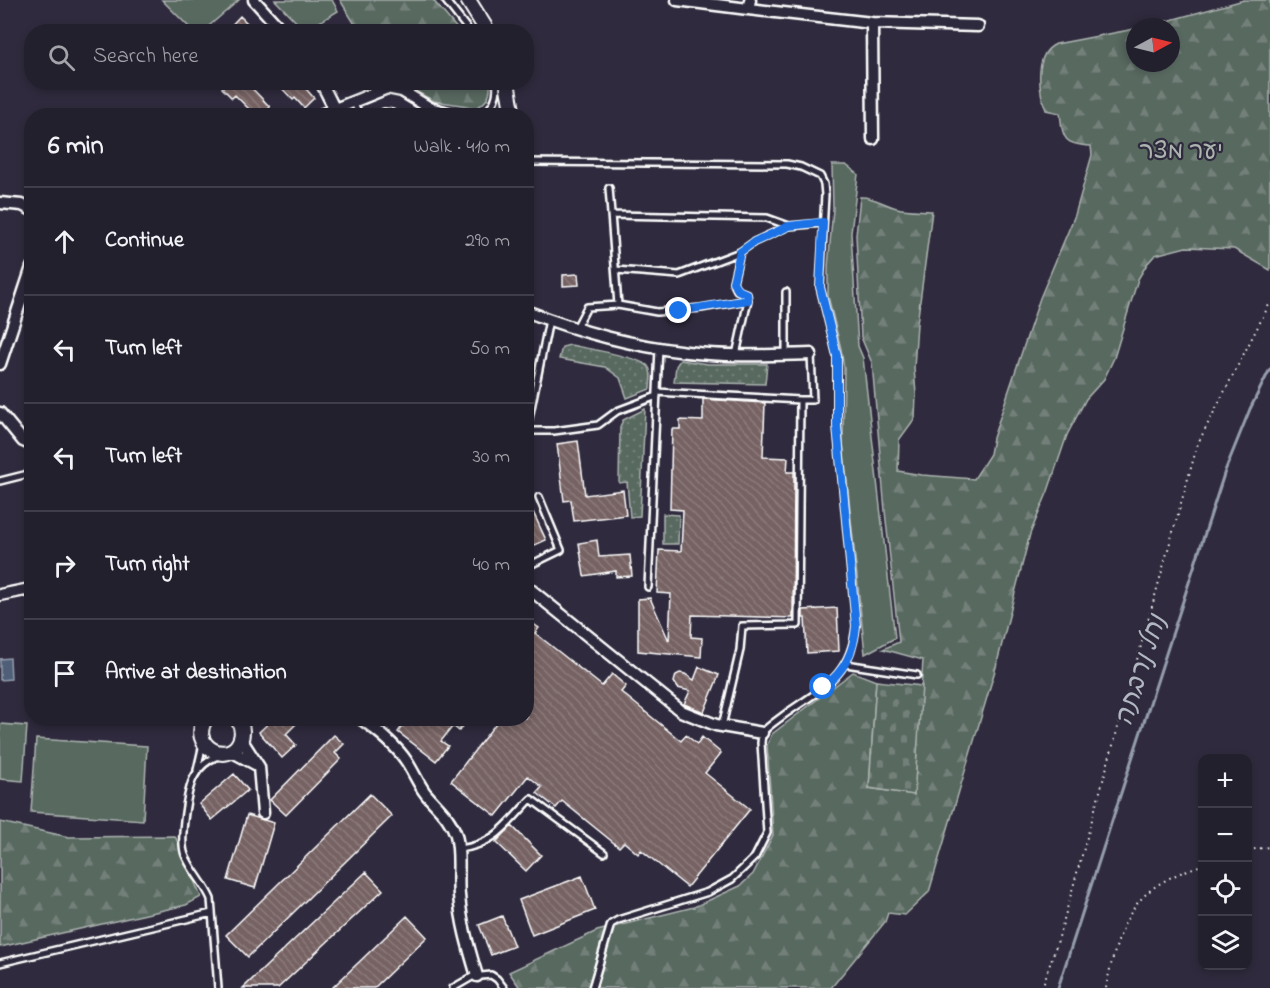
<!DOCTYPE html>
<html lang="en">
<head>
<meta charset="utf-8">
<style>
  :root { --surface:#23202e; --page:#2f2d3a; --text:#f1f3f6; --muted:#a3a3aa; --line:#403e4a }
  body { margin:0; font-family:"Indie Flower","Playpen Sans Hebrew",sans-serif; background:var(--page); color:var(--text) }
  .controls { position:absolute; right:18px; bottom:18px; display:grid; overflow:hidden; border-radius:12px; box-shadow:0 3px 9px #0003 }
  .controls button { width:54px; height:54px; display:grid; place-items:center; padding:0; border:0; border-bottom:2px solid var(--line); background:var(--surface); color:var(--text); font:30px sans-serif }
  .compass { position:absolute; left:1126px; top:18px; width:54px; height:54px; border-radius:50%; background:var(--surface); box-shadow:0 3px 9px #0003; rotate:83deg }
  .stop { position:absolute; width:18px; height:18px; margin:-14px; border:4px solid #1a73e8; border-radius:50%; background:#fff }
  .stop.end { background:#1a73e8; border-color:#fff; box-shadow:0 2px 6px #0008 }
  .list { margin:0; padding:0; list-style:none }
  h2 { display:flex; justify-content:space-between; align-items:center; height:78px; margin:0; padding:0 24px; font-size:26px }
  h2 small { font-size:20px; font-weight:400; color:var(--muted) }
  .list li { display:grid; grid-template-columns:39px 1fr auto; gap:18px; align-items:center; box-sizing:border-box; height:108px; padding:0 24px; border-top:2px solid var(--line) }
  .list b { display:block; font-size:22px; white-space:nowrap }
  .list em { font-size:20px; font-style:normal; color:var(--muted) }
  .icon { flex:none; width:33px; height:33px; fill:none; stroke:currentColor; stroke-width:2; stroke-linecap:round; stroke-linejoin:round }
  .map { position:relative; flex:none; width:1270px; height:988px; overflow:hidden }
  .search { position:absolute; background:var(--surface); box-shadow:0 3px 9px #0003; left:24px; top:24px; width:510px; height:66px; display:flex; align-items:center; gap:15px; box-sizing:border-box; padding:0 21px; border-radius:24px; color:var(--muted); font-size:22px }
  .panel { position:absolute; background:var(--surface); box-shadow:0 3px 9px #0003; left:24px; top:108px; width:510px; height:618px; border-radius:24px }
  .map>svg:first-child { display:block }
</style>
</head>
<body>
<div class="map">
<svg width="1270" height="988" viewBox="0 0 1270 988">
  <defs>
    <pattern id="forest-firs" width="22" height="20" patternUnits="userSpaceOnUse" patternTransform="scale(1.5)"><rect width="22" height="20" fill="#596961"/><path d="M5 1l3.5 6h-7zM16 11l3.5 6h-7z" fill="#728079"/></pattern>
    <pattern id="cemetery-stones" width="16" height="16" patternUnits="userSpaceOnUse" patternTransform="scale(1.5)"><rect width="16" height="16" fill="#596961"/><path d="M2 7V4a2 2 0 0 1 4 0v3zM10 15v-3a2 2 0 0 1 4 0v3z" fill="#728079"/></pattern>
    <pattern id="park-dots" width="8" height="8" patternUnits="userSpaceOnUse" patternTransform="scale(1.5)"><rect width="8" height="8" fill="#596961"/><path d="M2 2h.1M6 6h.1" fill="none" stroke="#728079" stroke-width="1.8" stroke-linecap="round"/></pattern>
    <pattern id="building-back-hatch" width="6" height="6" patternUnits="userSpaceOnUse" patternTransform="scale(1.5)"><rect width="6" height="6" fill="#776264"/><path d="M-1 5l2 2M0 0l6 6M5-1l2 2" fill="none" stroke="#8b7a7b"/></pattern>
  </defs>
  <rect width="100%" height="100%" fill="#2f2a3d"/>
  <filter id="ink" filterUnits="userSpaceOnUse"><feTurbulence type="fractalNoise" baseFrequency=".0167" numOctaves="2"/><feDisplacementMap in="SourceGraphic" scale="12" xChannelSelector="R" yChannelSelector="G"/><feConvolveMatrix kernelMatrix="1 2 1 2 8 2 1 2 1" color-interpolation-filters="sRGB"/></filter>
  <g filter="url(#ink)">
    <path fill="#596961" stroke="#acb4b0" stroke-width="1.5" d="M162,0h77l-37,32 -9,-1z
      M275,0h57l6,11 -33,20z
      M832,165h14l12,9 -7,59 7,113 5,12 32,280 -30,16 -22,-212 1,-74 -3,-19 -13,-53v-29l5,-58z
      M0,724l27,2 -4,55 -23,-2z
      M36,739l111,7 -4,74 -112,-8z"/>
    <path fill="url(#forest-firs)" stroke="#acb4b0" stroke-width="1.5" d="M340,0h93l26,31h-100z
      M1244,0h26v270l-36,-21 -48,-2 -31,8 -8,9 -9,15 -24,79 -10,21 -18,20 -19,36 -19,56 -18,43 -34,133 -67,225 -24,23 -17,-2 -3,9 -54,66h-311l-11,-16 88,-41 97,-24 46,-21 13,-12 20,-39 -6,-90 5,-11 81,-62 23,9 -7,107 45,7 9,-135 -40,-11 16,-7 -14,-131 -13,-148 -11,-26 -5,-102 4,-38c13,-1 24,8 37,11 11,3 24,2 35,3l-15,113 -3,44 2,26 -1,24 -16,22 -1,31 24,4 52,4 16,-25 3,-16 47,-140 35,-83 17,-60 -1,-9c-29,-1 -28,-9 -31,-33l-14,-3c-7,-18 -13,-56 10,-66l79,-15v34h36v-36h-26z
      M400,83h90c1,14 -4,20 -16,26l-6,-3 -34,-5z
      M0,822l69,15 106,-1 26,61 -15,8 -186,42z"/>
    <path fill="url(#cemetery-stones)" stroke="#acb4b0" stroke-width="1.5" d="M876,681l46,5 -8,109 -45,-7z"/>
    <path fill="url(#park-dots)" stroke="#acb4b0" stroke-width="1.5" d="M570,345c15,3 70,12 78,21 5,6 2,16 2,23l-23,9 -7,-20 -15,-11 -46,-8 3,-12z
      M680,360l28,4h59l-2,20 -91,-2 2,-16z
      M645,409l-5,107 -10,1 -3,-35 -8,1 1,-56 3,-7z
      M663,514l16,1 -1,29h-15z"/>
    <path fill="#4f5e78" stroke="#959eae" stroke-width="1.5" d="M10,658l1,21 -11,1v-21z"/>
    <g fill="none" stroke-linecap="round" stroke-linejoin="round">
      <path stroke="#959eae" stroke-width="3" d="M1058,988l167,-517 25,-62 20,-40"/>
    </g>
    <path fill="url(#building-back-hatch)" stroke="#fff" stroke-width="1.5" d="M240,16l16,16h-31z
      M228,82h18l24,25 -8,9h-6l-21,-21 -3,3 -10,-10z
      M276,82h24l14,16 -10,10 -9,-10 -2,2z
      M578,274l1,11 -16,1v-11z
      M703,399l62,4 -2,54 25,1 -1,14h7l-1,146 -101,-3 -1,22 11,1 -1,19 -63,-6v-52l12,-1 19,43 2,-47 -14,-1 2,-43 22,1 2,-41 -13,-1 2,-80h8v-9l23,1z
      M578,441l7,54 38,-5 3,25 -52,6 -3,-21 -7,1 -7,-57z
      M526,497l20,43 -20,9z
      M597,540l2,17 31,-2 2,21 -16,1v-6l-32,5 -5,-33z
      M837,608l2,43 -32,2 -2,-35h-2v-8z
      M526,619l13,9 -4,5 67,53 10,-12 14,12 -5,6 60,49 5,-6 11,9 5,-7 19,16 -16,20 45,36 -63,78 -46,-37 -3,4 -14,-12 -5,5 -57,-46 -6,7 -19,-15 5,-6 -14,-11 -32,40 -45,-35 49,-63h26z
      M699,667l20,8 -15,37 -20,-8 6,-13 -12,-3 -4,-6 2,-7 4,-2 5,1 9,6z
      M274,718h28l-16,16 10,11 -14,13 -23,-26z
      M408,718h60l-9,13 -6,-5 -12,15 7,5 -12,15 -38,-29z
      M334,735l10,9 -9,9 6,6 -55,56 -16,-15z
      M234,774l14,16 -36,30 -13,-16z
      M370,794l22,22 -144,141 -22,-22z
      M247,815l27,8 -19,65 -27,-8z
      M512,826l29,29 -15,16 -30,-29z
      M366,872l17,18 -105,98h-35z
      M582,876l13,34 -63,25 -13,-35z
      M407,916l20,21 -53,51h-42z
      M502,916l12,30 -23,9 -12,-30z"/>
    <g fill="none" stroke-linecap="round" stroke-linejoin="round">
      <defs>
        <path id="service" d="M445,0l25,32
          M353,101l7,15
          M377,116l7,-4 8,1 2,3
          M483,116c10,-10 16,-20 13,-34
          M526,162l261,2 14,3 19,9 4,8 1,11 -5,92 17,69v70l19,200c-5,51 -34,62 -72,89 -8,6 -16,11 -22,18l-1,10 6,90 -12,24 -23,22 -24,13 -90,28 -7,4 -19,64
          M609,188l9,117
          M612,215l155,3 22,8 34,-3
          M616,270l63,5 61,-23 14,-10 35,-16
          M786,292v62
          M576,328l11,-21 31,-2 39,7 44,-4 47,-8
          M736,355l12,-55 -1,-6 -10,-4 -4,-8 7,-30
          M657,392l143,8
          M527,431h27l44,-6 19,-14 40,-15
          M526,433l23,-113
          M0,481l32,-8
          M526,567l35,-17 -22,-53
          M648,587l11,-239
          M846,664l71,11
          M722,726l18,-76 2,-24 56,-1 2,-225h13l-2,-46
          M218,756c-10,4 -19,11 -24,21 -7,13 -15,64 -9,78 6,15 19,28 26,44l7,89
          M197,770l6,-26
          M459,849c36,-4 49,-26 72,-50l73,54
          M0,963l212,-50
          M453,988l19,-11 19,-2 6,4 7,9"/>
        <path id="minor" d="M254,0l29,32
          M677,0l71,9
          M750,0l-2,9 124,14 106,3
          M872,23l1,116
          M321,82l13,26
          M318,116l69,-28 15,3 28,17 29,8
          M0,203l22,2 10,5
          M526,311c51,20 106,35 161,41 41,5 83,3 124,2
          M0,364l32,-97
          M0,413l23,28 9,4
          M526,586l155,125 35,14 46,8
          M0,595l25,-5 7,3
          M360,718c17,12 36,27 47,44 7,11 12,23 19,32 12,14 24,23 30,41 5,19 1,40 3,60 2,28 10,54 18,81
          M241,739l18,28 4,46
          M231,751l26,14"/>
        <path id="tertiary" d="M468,0l20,32
          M507,82l6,34
          M206,718c-19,28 23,49 34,23 4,-9 2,-16 -3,-23"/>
      </defs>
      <use href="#service" stroke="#fff" stroke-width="10"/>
      <use href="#minor" stroke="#fff" stroke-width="15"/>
      <use href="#tertiary" stroke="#fff" stroke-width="18"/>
      <path stroke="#fff" stroke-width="2" stroke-dasharray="1.5 4.5" stroke-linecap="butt" d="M1248,850l22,-3
        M1042,988l17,-51 139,-494 72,-140
        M1106,988c5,-27 16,-70 36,-90 16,-17 39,-26 60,-33"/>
      <use href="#service" stroke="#2f2a3d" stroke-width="5"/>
      <use href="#minor" stroke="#2f2a3d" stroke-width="10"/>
      <use href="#tertiary" stroke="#2f2a3d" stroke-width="14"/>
    </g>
  </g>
  <g fill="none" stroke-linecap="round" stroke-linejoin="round" filter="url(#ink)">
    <path stroke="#1a73e8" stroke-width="8" d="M679,311l69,-11 -1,-6 -9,-4 -5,-8 7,-30 14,-10 35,-16 34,-4 -3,65 17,69v70l19,200c-2,26 -11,45 -33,61"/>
  </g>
  <g text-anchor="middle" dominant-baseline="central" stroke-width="4.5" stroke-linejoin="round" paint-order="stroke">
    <g font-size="24" fill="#acb4b0" stroke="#2f2a3d">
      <text x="1181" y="152">יער מצר</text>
    </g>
    <g font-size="26" font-style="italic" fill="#b0b7c2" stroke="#2f2a3d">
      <text transform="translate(1142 671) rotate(-72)">נחל נרבתה</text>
    </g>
  </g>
</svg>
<div class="controls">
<button>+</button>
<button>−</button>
<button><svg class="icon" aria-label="locate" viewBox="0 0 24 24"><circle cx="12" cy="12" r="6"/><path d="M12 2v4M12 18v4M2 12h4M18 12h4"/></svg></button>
<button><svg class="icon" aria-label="layers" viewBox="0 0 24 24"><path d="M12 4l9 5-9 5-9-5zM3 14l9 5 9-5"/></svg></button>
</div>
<svg class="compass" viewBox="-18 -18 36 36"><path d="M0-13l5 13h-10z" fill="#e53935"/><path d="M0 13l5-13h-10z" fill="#a3a3aa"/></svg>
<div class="stop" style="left:823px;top:687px"></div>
<div class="stop end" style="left:679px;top:311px"></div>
<div class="search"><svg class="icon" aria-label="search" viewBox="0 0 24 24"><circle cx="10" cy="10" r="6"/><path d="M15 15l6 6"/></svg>Search here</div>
<section class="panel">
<h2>6 min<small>Walk · 410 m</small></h2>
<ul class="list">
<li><svg class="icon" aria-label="ahead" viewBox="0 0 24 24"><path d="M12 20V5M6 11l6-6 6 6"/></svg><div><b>Continue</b></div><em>290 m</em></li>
<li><svg class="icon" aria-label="left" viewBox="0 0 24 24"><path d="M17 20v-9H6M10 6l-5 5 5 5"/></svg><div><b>Turn left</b></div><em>50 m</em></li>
<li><svg class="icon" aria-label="left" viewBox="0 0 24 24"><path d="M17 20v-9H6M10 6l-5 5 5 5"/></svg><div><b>Turn left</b></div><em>30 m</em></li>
<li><svg class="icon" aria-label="right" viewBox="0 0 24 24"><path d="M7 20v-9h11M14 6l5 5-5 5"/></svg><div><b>Turn right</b></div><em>40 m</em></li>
<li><svg class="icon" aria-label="arrive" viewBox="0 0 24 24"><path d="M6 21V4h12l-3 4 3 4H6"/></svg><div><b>Arrive at destination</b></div></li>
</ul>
</section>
</div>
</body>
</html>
